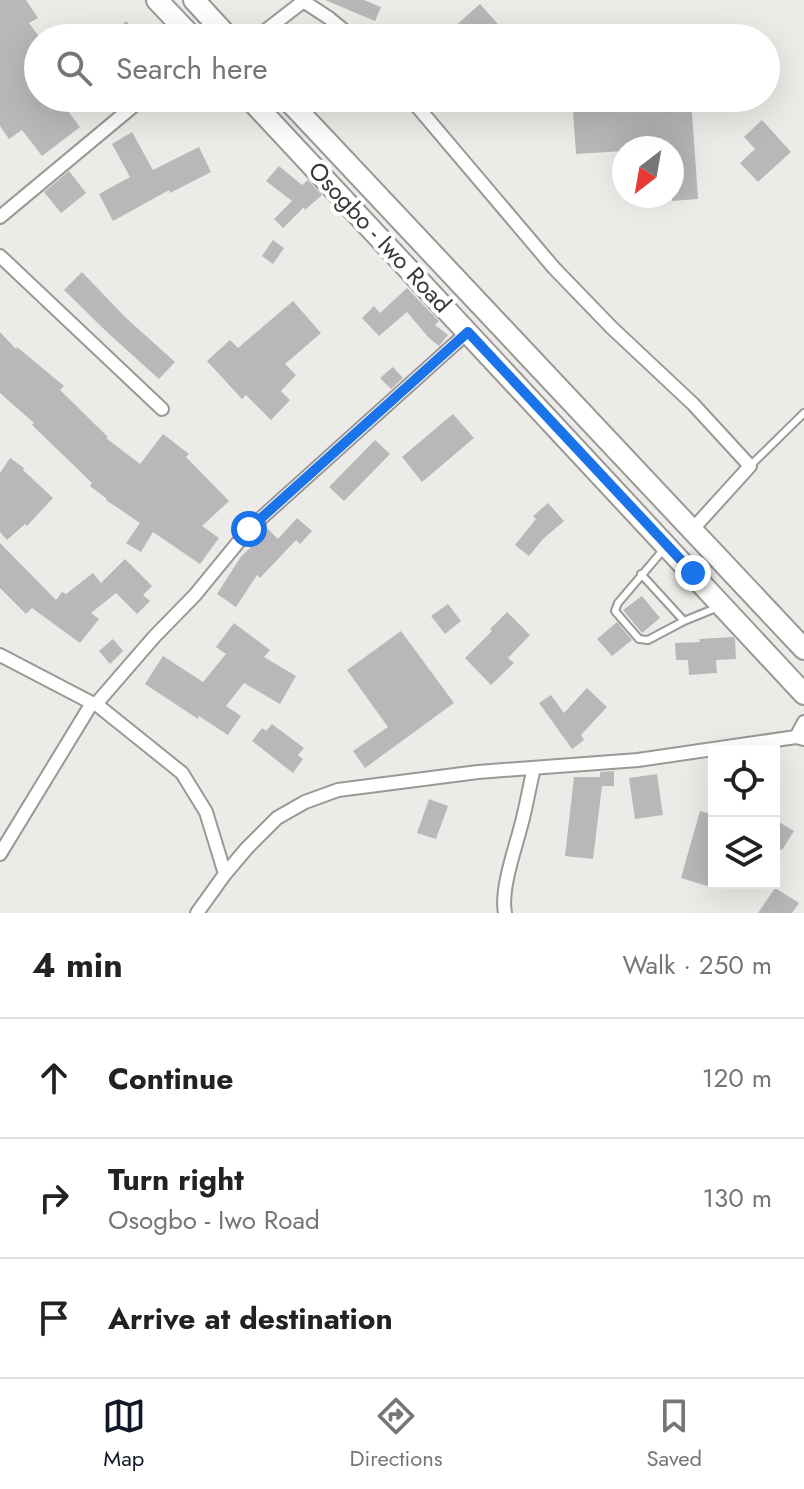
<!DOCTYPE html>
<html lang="en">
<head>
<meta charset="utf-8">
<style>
  :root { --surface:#fff; --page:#f6f6f6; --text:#222; --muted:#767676; --line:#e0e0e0; --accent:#111827 }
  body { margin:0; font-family:Jost,sans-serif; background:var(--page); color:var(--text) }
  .controls { position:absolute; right:24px; bottom:24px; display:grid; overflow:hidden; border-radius:0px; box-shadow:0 8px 32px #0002 }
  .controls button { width:72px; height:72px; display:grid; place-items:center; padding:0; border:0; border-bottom:2px solid var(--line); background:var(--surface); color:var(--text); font:40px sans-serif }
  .compass { position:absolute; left:612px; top:136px; width:72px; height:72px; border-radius:50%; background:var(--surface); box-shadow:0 8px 32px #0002; rotate:211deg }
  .stop { position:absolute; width:24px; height:24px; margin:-18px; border:6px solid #1a73e8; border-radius:50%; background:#fff }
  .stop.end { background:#1a73e8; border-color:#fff; box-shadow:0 2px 8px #0008 }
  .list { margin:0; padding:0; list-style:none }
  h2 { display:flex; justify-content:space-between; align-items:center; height:104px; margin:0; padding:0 32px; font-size:34px }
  h2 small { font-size:26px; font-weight:400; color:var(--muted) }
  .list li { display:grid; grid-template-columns:52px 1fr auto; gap:24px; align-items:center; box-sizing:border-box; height:120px; padding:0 32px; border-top:2px solid var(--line) }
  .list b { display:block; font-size:30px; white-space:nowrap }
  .list p { margin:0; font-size:26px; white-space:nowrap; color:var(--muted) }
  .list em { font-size:26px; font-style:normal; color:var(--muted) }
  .icon { flex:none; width:44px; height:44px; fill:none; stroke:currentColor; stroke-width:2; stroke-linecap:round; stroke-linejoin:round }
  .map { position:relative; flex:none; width:804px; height:913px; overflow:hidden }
  .search { position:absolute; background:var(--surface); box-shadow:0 8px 32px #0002; left:24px; right:24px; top:24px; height:88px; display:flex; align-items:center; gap:20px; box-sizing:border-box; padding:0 28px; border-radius:44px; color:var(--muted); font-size:30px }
  .sheet { height:464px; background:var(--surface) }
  nav { display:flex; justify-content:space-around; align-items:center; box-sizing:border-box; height:112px; border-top:2px solid var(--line); background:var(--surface); font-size:22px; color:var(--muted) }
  nav a { display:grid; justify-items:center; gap:4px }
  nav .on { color:var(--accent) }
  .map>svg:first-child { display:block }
</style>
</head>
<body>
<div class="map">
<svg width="804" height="913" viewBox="0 0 804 913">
  <rect width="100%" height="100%" fill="#edebe7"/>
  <path fill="#bab7ba" d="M0,0h26l12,18 -9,5 9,12v63h20l22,29 -38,29 -20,-26 -13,9 -9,-13z
    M325,0h39l17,7 -6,14z
    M480,4l24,27 -8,7h-32l-10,-11z
    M126,21l17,17h-35z
    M572,98h119l7,101 -26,2v-53h-48v3l-48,3z
    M762,120l29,32 -33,30 -18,-19 15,-14 -11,-12z
    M132,132l21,38 46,-23 12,25 -41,21 -1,-3 -56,31 -14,-27 31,-17 -18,-33z
    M279,166l23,19 6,-5 14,15 -17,15 -1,-3 -21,21 -9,-9 18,-18 -26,-20z
    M69,171l17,22 -25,20 -17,-21z
    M273,240l11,8 -11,16 -11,-8z
    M82,272l43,45 50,45 -16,17 -50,-45 -45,-44z
    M407,288l32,33 -4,4 13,10 -9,11 -11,-9 -21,-25 -28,24 -17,-18 12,-12 6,7z
    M293,301l28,32 -36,31 11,11 -15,16 9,9 -19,20 -25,-25 -4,4 -35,-38 23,-21 8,8z
    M0,332l16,17 1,-2 47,39 -4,4 48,47 -2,1 34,26 23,-30 26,20 -3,3 43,44 -27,25 17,12 -19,26 -47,-32 -12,20 -15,-9 14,-20 -34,-23 1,-1 -17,-13 2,-3 -60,-58 2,-2 -34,-30z
    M393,367l10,11 -12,11 -11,-11z
    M453,414l21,24 -52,44 -20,-25z
    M375,440l15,14 -46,47 -15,-14z
    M10,458l14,10 -1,2 30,28 -26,28 -2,-2 -18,16 -7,-8v-59z
    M548,503l16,18 -21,18 -14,17 -14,-11 21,-26 -3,-3z
    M297,518l15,13 -12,13 -4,-4 -36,38 -3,-3 -21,32 -19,-13 23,-36 28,-29 10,10z
    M0,543l56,57 6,-8 4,2 27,-21 8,10 24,-24 27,27 -9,9 7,6 -13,13 -21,-21 -25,20 8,6 -19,24 -48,-35 -6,6 -26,-26z
    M642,596l18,22 -18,15 -19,-23z
    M448,604l13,17 -16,13 -14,-18z
    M507,612l23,23 -22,23 6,5 -23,22 -26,-27 27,-27 -2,-2z
    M617,622l15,18 -20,16 -15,-17z
    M234,623l36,27 -6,7 32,19 -16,28 -36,-21 -18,23 15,10 -13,19 -29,-19 -1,3 -53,-35 18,-28 40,26 23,-28 -10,-7z
    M401,631l53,72 -89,65 -12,-17 35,-24 -41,-57z
    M733,637l2,2 1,20 -20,1 1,13 -28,2 -1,-15h-12l-1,-17 25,-1 -1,-3z
    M113,639l10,12 -13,13 -11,-13z
    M587,688l20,19 -26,28 3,5 -12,9 -33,-46 12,-8 13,18z
    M272,724l32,24 -6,7 5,4 -10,14 -41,-32 10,-13 4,3z
    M614,771v15h-12l-9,73 -28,-3 9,-79h26v-5z
    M657,774l6,41 -28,4 -6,-41z
    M429,799l19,7 -12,33 -19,-6z
    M700,811l14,4v73l-33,-10z
    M779,822l15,9 -12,19 -8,-5v-15z
    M775,888l24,15 -7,10h-34z"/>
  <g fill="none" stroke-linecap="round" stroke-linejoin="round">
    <defs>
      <path id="service" d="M750,466l54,-53
        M664,549l-46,54 -3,8 24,28 9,1 36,-19 32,-13
        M641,574l43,47"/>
      <path id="minor" d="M303,1l26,17 24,20
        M256,38l49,-38
        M410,98l144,170 58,60 81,76 57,62 -58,64
        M0,217l143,-119
        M0,256l162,153
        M0,655l92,48
        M96,704l86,69 24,39 19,62
        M796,737l8,-15
        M0,854l92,-151 4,1 58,-67 41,-42 54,-66 219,-197
        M197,913l28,-39 22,-26 30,-30 28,-16 33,-12 140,-18 160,-12 158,-23 8,2
        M505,913c-5,-25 12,-69 18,-95 4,-16 7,-34 11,-50"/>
      <path id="primary" d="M157,0l36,38
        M194,0l35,38
        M249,98l555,596
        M286,98l518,551"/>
    </defs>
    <use href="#service" stroke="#9b9895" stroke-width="10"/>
    <use href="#minor" stroke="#9b9895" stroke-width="16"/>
    <use href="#primary" stroke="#9b9895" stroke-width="24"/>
    <use href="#service" stroke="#fff" stroke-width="6"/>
    <use href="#minor" stroke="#fff" stroke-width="12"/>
    <use href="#primary" stroke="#fff" stroke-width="20"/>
  </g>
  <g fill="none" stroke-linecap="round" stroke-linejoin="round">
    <path stroke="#1a73e8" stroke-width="10" d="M249,529l219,-197 225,241"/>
  </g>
  <g text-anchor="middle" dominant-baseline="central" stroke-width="8" stroke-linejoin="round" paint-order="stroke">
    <g font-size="24" fill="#393836" stroke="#fff">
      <text transform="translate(380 237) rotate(47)">Osogbo - Iwo Road</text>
    </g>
  </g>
</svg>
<div class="controls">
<button><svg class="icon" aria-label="locate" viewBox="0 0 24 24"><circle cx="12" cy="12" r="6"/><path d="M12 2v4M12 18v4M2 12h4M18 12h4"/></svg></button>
<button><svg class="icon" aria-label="layers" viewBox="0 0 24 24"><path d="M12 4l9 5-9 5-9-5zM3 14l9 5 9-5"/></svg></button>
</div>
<svg class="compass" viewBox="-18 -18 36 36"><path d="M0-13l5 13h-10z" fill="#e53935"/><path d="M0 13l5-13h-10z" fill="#767676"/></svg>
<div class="stop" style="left:249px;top:529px"></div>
<div class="stop end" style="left:693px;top:573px"></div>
<div class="search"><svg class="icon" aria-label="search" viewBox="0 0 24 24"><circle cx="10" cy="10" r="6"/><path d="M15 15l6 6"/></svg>Search here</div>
</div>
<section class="sheet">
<h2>4 min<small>Walk · 250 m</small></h2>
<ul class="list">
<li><svg class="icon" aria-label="ahead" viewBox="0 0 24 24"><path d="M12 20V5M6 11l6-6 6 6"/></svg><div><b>Continue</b></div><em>120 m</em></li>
<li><svg class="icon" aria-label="right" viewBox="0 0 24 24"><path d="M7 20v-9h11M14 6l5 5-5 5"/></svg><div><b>Turn right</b><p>Osogbo - Iwo Road</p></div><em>130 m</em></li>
<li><svg class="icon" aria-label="arrive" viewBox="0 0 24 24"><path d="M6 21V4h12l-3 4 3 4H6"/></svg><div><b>Arrive at destination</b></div></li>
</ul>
</section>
<nav>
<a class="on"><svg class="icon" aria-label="map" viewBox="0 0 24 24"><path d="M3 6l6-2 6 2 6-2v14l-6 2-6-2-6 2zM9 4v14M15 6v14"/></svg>Map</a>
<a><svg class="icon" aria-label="directions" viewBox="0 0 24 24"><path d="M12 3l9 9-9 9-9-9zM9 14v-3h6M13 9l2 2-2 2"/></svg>Directions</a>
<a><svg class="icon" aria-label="saved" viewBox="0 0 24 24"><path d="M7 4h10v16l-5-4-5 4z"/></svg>Saved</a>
</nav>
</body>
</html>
